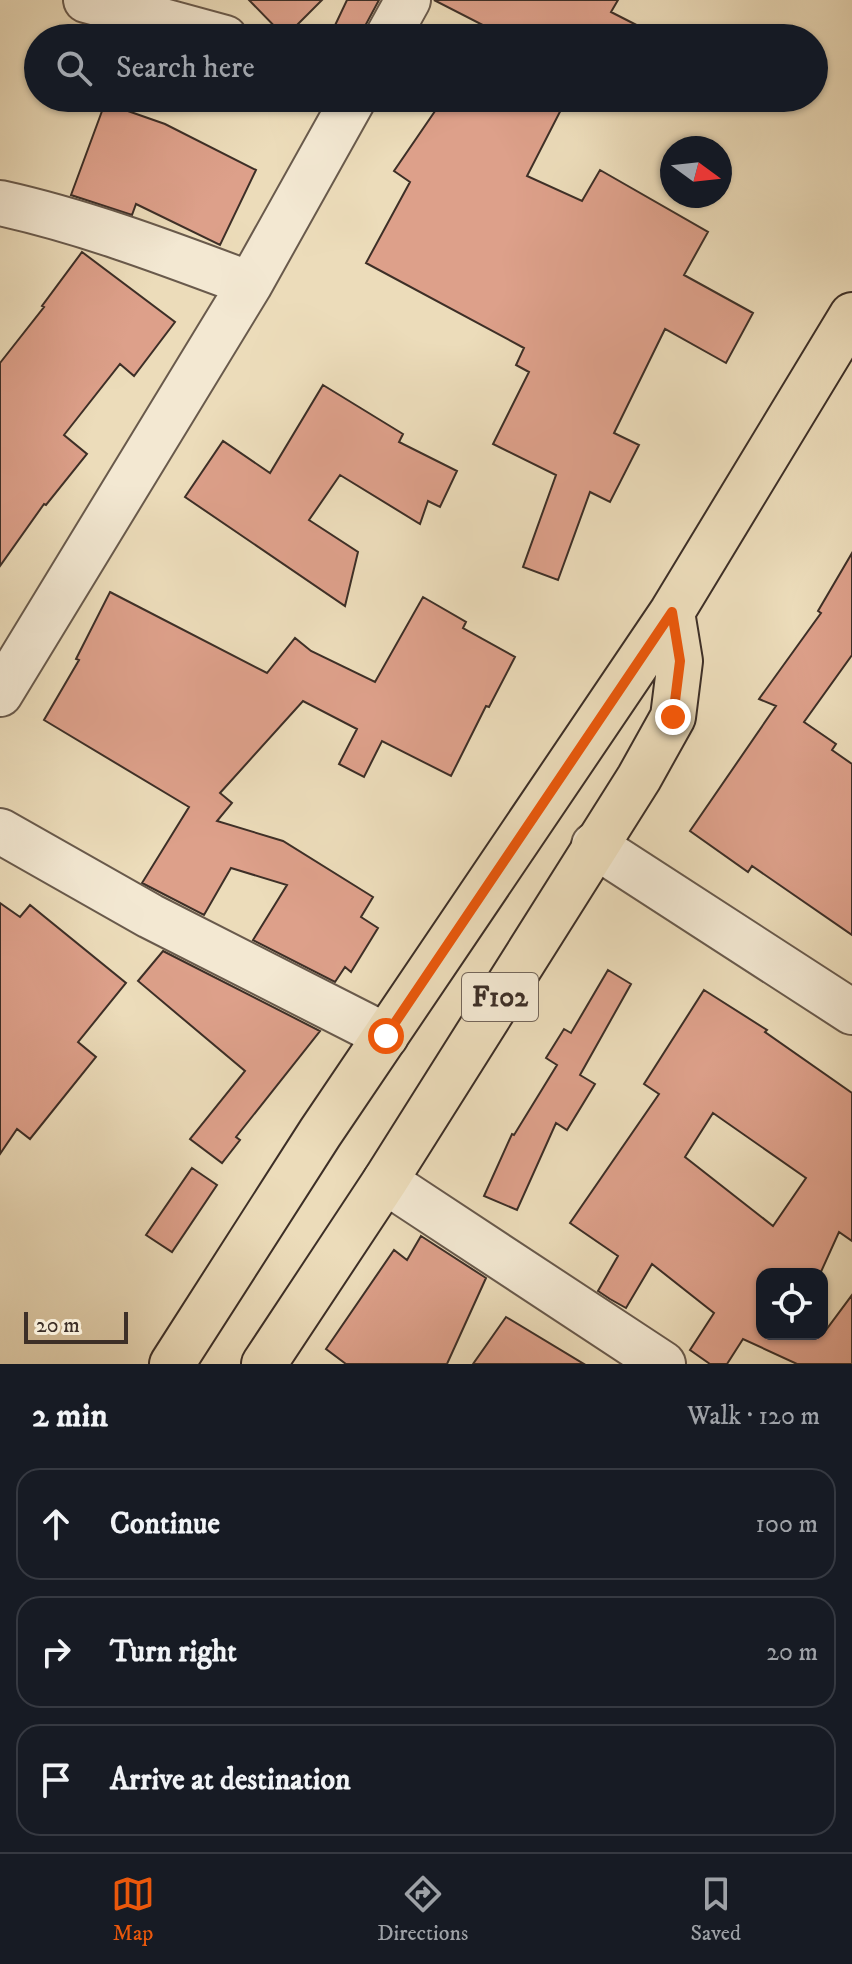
<!DOCTYPE html>
<html lang="en">
<head>
<meta charset="utf-8">
<style>
  :root { --surface:#171b24; --page:#20242c; --text:#f1f3f6; --muted:#9ea1a6; --line:#363941; --accent:#ea580c }
  body { margin:0; font-family:"IM FELL DW Pica",serif; background:var(--page); color:var(--text) }
  .controls { position:absolute; right:24px; bottom:24px; display:grid; overflow:hidden; border-radius:16px; box-shadow:0 2px 6px #0004 }
  .controls button { width:72px; height:72px; display:grid; place-items:center; padding:0; border:0; border-bottom:2px solid var(--line); background:var(--surface); color:var(--text); font:40px sans-serif }
  .compass { position:absolute; left:660px; top:136px; width:72px; height:72px; border-radius:50%; background:var(--surface); box-shadow:0 2px 6px #0004; rotate:105deg }
  .scale { position:absolute; left:24px; bottom:20px; width:104px; box-sizing:border-box; padding-left:8px; border:4px solid #3d2f27; border-top:0; font-size:22px; line-height:28px; white-space:nowrap; color:#3d2f27; -webkit-text-stroke:6px #f3e8d2; paint-order:stroke }
  .stop { position:absolute; width:24px; height:24px; margin:-18px; border:6px solid #ea580c; border-radius:50%; background:#fff }
  .stop.end { background:#ea580c; border-color:#fff; box-shadow:0 2px 8px #0008 }
  .list { margin:0; padding:0; list-style:none }
  h2 { display:flex; justify-content:space-between; align-items:center; height:104px; margin:0; padding:0 32px; font-size:34px }
  h2 small { font-size:26px; font-weight:400; color:var(--muted) }
  .list li { display:grid; grid-template-columns:52px 1fr auto; gap:24px; align-items:center; box-sizing:border-box; height:112px; margin:0 16px 16px; padding:0 16px; border:2px solid var(--line); border-radius:24px }
  .list b { display:block; font-size:30px; white-space:nowrap }
  .list em { font-size:26px; font-style:normal; color:var(--muted) }
  .icon { flex:none; width:44px; height:44px; fill:none; stroke:currentColor; stroke-width:2; stroke-linecap:round; stroke-linejoin:round }
  .map { position:relative; flex:none; width:852px; height:1364px; overflow:hidden }
  .search { position:absolute; background:var(--surface); box-shadow:0 2px 6px #0004; left:24px; right:24px; top:24px; height:88px; display:flex; align-items:center; gap:20px; box-sizing:border-box; padding:0 28px; border-radius:44px; color:var(--muted); font-size:30px }
  .sheet { height:488px; background:var(--surface) }
  nav { display:flex; justify-content:space-around; align-items:center; box-sizing:border-box; height:112px; border-top:2px solid var(--line); background:var(--surface); font-size:22px; color:var(--muted) }
  nav a { display:grid; justify-items:center; gap:4px }
  nav .on { color:var(--accent) }
  .map>svg:first-child { display:block }
</style>
</head>
<body>
<div class="map">
<svg width="852" height="1364" viewBox="0 0 852 1364">
  <rect width="100%" height="100%" fill="#ecdcba"/>
  <filter id="stains"><feTurbulence type="fractalNoise" baseFrequency=".0025" numOctaves="4"/><feColorMatrix values="0 0 0 0 .2 0 0 0 0 .09 0 0 0 0 .02 0 0 0 .5 -.17"/></filter>
  <radialGradient id="worn" r=".72"><stop offset=".6" stop-color="#630" stop-opacity="0"/><stop offset="1" stop-color="#630" stop-opacity=".3"/></radialGradient>
  <path fill="#dda08a" stroke="#3d2f27" stroke-width="2" fill-rule="evenodd" d="M249,0h73l-37,37z
    M347,0h32l-14,26 -3,12h-33z
    M434,0h184l-7,12 51,26h-154z
    M444,98h123l-40,78 55,25 18,-31 108,62 -24,43 69,38 -27,50 -61,-34 -51,104 25,12 -29,57 -20,-10 -32,88 -35,-13 33,-92 -63,-31 36,-72 -13,-7 8,-17 -158,-85 44,-81 -16,-11z
    M105,103l60,21 91,46 -36,75 -84,-41 -4,11 -61,-20z
    M82,252l93,70 -41,54 -14,-12 -56,71 23,19 -41,51 -2,-1 -44,62v-203l44,-56 -2,-1z
    M323,385l80,49 -4,8 58,29 -17,36 -12,-6 -8,23 -80,-49 -31,45 49,32 -13,54 -160,-109 38,-56 47,32z
    M852,553v102l-48,67 32,22 -4,6 20,14v171l-100,-69 -4,6 -58,-41 86,-125 -17,-7 62,-86 -3,-2z
    M110,592l157,81 28,-35 16,13 64,31 48,-85 43,25 -3,6 52,29 -26,50 -3,-1 -35,70 -69,-35 -18,36 -25,-13 18,-35 -54,-28 -83,92 12,10 -15,18 66,20 90,56 -12,20 17,11 -27,44 -6,-5 -10,15 -82,-42 34,-55 -56,-17 -27,47 -62,-32 47,-76 -145,-87 35,-60 -3,-1z
    M0,903l20,14 10,-12 96,78 -48,59 18,15 -66,82 -13,-10 -17,25z
    M163,951l157,80 -84,106 4,3 -18,23 -32,-24 55,-68 -107,-90z
    M608,970l23,14 -51,91 15,9 -28,46 -11,-7 -39,87 -33,-14 28,-62 2,1 43,-70 -11,-7 18,-29 7,4z
    M704,990l63,40 -2,2 87,61v148l-13,-9 -19,42h-58v60h61l29,-39v69h-55l-54,-25 -16,25h-17l-20,-14 24,-37 -62,-49 -26,44 -16,-9 -12,-8 20,-35 -48,-33 89,-129 -15,-10zM713,1113l93,65 -33,48 -88,-69z
    M192,1168l25,17 -45,67 -26,-17z
    M421,1236l65,42 -39,86h-101l-20,-15 68,-99 13,10z
    M506,1317l78,47h-111z"/>
  <g fill="none" stroke-linecap="round" stroke-linejoin="round">
    <defs>
      <path id="minor" d="M86,0l139,38
        M387,38l21,-38
        M0,203c86,19 167,50 250,81
        M0,694l250,-410 104,-186
        M0,831l150,85 236,120
        M594,845l258,167
        M385,1181l278,183"/>
      <path id="major" d="M172,1364l148,-231 352,-521 180,-297
        M264,1364l121,-183 254,-403 34,-61 7,-56 -8,-49"/>
    </defs>
    <use href="#minor" stroke="#695a4c" stroke-width="48"/>
    <use href="#major" stroke="#3d2f27" stroke-width="48"/>
    <use href="#minor" stroke="#f3e8d2" stroke-width="44"/>
    <use href="#major" stroke="#ecdcba" stroke-width="44"/>
  </g>
  <g fill="none" stroke-linecap="round" stroke-linejoin="round">
    <path stroke="#ea580c" stroke-width="10" d="M386,1036l286,-424 8,49 -7,56"/>
  </g>
  <g text-anchor="middle" dominant-baseline="central" stroke-width="6" stroke-linejoin="round" paint-order="stroke">
    <rect fill="#f3e8d2" stroke="#74665a" stroke-width="2" x="462" y="973" width="76" height="48" rx="6"/>
    <g font-size="28" font-weight="bold" fill="#3d2f27">
      <text x="500" y="997">F102</text>
    </g>
  </g>
  <rect width="100%" height="100%" filter="url(#stains)"/>
  <rect width="100%" height="100%" fill="url(#worn)"/>
</svg>
<div class="controls">
<button><svg class="icon" aria-label="locate" viewBox="0 0 24 24"><circle cx="12" cy="12" r="6"/><path d="M12 2v4M12 18v4M2 12h4M18 12h4"/></svg></button>
</div>
<svg class="compass" viewBox="-18 -18 36 36"><path d="M0-13l5 13h-10z" fill="#e53935"/><path d="M0 13l5-13h-10z" fill="#9ea1a6"/></svg>
<div class="scale">20 m</div>
<div class="stop" style="left:386px;top:1036px"></div>
<div class="stop end" style="left:673px;top:717px"></div>
<div class="search"><svg class="icon" aria-label="search" viewBox="0 0 24 24"><circle cx="10" cy="10" r="6"/><path d="M15 15l6 6"/></svg>Search here</div>
</div>
<section class="sheet">
<h2>2 min<small>Walk · 120 m</small></h2>
<ul class="list">
<li><svg class="icon" aria-label="ahead" viewBox="0 0 24 24"><path d="M12 20V5M6 11l6-6 6 6"/></svg><div><b>Continue</b></div><em>100 m</em></li>
<li><svg class="icon" aria-label="right" viewBox="0 0 24 24"><path d="M7 20v-9h11M14 6l5 5-5 5"/></svg><div><b>Turn right</b></div><em>20 m</em></li>
<li><svg class="icon" aria-label="arrive" viewBox="0 0 24 24"><path d="M6 21V4h12l-3 4 3 4H6"/></svg><div><b>Arrive at destination</b></div></li>
</ul>
</section>
<nav>
<a class="on"><svg class="icon" aria-label="map" viewBox="0 0 24 24"><path d="M3 6l6-2 6 2 6-2v14l-6 2-6-2-6 2zM9 4v14M15 6v14"/></svg>Map</a>
<a><svg class="icon" aria-label="directions" viewBox="0 0 24 24"><path d="M12 3l9 9-9 9-9-9zM9 14v-3h6M13 9l2 2-2 2"/></svg>Directions</a>
<a><svg class="icon" aria-label="saved" viewBox="0 0 24 24"><path d="M7 4h10v16l-5-4-5 4z"/></svg>Saved</a>
</nav>
</body>
</html>
